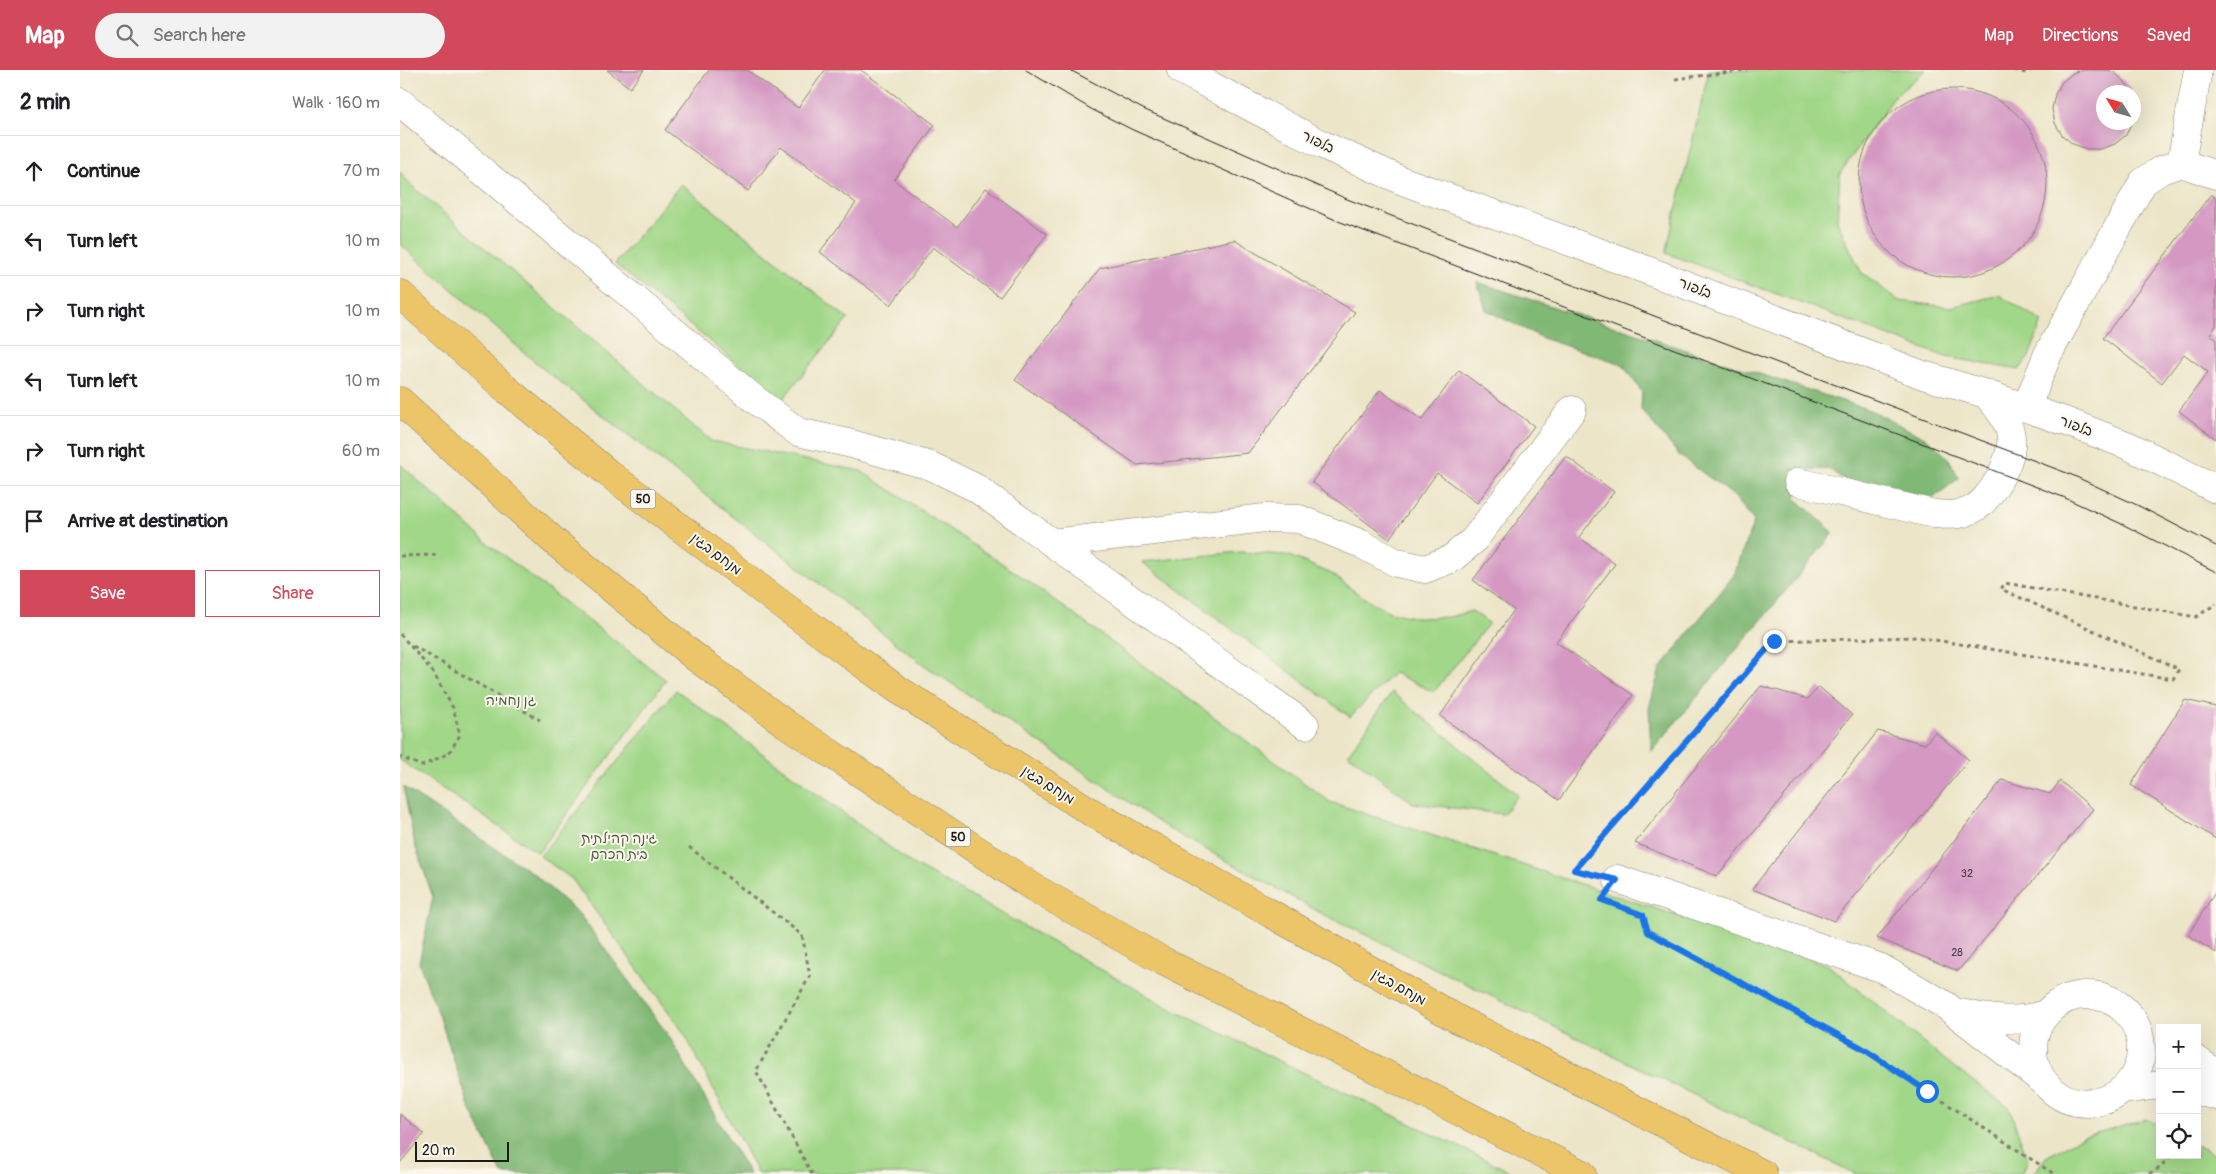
<!DOCTYPE html>
<html lang="en">
<head>
<meta charset="utf-8">
<style>
  :root { --surface:#fff; --page:#f2f2f2; --text:#202124; --muted:#757577; --line:#e0e0e0; --accent:#d1495b }
  body { margin:0; font-family:Pangolin,"Playpen Sans Hebrew",sans-serif; background:var(--page); color:var(--text) }
  .controls { position:absolute; right:15px; bottom:15px; display:grid; overflow:hidden; border-radius:0px; box-shadow:0 5px 20px #0002 }
  .controls button { width:45px; height:45px; display:grid; place-items:center; padding:0; border:0; border-bottom:1px solid var(--line); background:var(--surface); color:var(--text); font:25px sans-serif }
  .compass { position:absolute; left:1696px; top:15px; width:45px; height:45px; border-radius:50%; background:var(--surface); box-shadow:0 5px 20px #0002; rotate:307deg }
  .scale { position:absolute; left:15px; bottom:12px; width:94px; box-sizing:border-box; padding-left:5px; border:2px solid #1c1c1c; border-top:0; font-size:14px; line-height:18px; white-space:nowrap; color:#1c1c1c; -webkit-text-stroke:4px #fbf7ec; paint-order:stroke }
  .stop { position:absolute; width:15px; height:15px; margin:-11px; border:4px solid #1a73e8; border-radius:50%; background:#fff }
  .stop.end { background:#1a73e8; border-color:#fff; box-shadow:0 1px 5px #0008 }
  .list { margin:0; padding:0; list-style:none }
  h2 { display:flex; justify-content:space-between; align-items:center; height:65px; margin:0; padding:0 20px; font-size:21px }
  h2 small { font-size:16px; font-weight:400; color:var(--muted) }
  .list li { display:grid; grid-template-columns:32px 1fr auto; gap:15px; align-items:center; box-sizing:border-box; height:70px; padding:0 20px; border-top:1px solid var(--line) }
  .list b { display:block; font-size:19px; white-space:nowrap }
  .list em { font-size:16px; font-style:normal; color:var(--muted) }
  .actions { display:flex; gap:10px; padding:15px 20px }
  .actions a { flex:1; padding:11px 0; border:1px solid var(--accent); border-radius:0px; text-align:center; font-size:18px; color:var(--accent) }
  .actions .main { background:var(--accent); color:#fff }
  .icon { flex:none; width:28px; height:28px; fill:none; stroke:currentColor; stroke-width:2; stroke-linecap:round; stroke-linejoin:round }
  .map { position:relative; flex:none; width:1816px; height:1104px; overflow:hidden }
  header { display:flex; align-items:center; gap:30px; box-sizing:border-box; height:70px; padding:0 25px; background:var(--accent); color:#fff }
  header strong { font-size:24px }
  nav { display:flex; gap:28px; margin-inline-start:auto; font-size:18px }
  .search { width:350px; height:45px; background:var(--page); display:flex; align-items:center; gap:12px; box-sizing:border-box; padding:0 18px; border-radius:28px; color:var(--muted); font-size:19px }
  main { display:flex }
  aside { flex:1; background:var(--surface) }
  .map>svg:first-child { display:block }
</style>
</head>
<body>
<header>
<strong>Map</strong>
<div class="search"><svg class="icon" aria-label="search" viewBox="0 0 24 24"><circle cx="10" cy="10" r="6"/><path d="M15 15l6 6"/></svg>Search here</div>
<nav><a>Map</a><a>Directions</a><a>Saved</a></nav>
</header>
<main>
<aside>
<h2>2 min<small>Walk · 160 m</small></h2>
<ul class="list">
<li><svg class="icon" aria-label="ahead" viewBox="0 0 24 24"><path d="M12 20V5M6 11l6-6 6 6"/></svg><div><b>Continue</b></div><em>70 m</em></li>
<li><svg class="icon" aria-label="left" viewBox="0 0 24 24"><path d="M17 20v-9H6M10 6l-5 5 5 5"/></svg><div><b>Turn left</b></div><em>10 m</em></li>
<li><svg class="icon" aria-label="right" viewBox="0 0 24 24"><path d="M7 20v-9h11M14 6l5 5-5 5"/></svg><div><b>Turn right</b></div><em>10 m</em></li>
<li><svg class="icon" aria-label="left" viewBox="0 0 24 24"><path d="M17 20v-9H6M10 6l-5 5 5 5"/></svg><div><b>Turn left</b></div><em>10 m</em></li>
<li><svg class="icon" aria-label="right" viewBox="0 0 24 24"><path d="M7 20v-9h11M14 6l5 5-5 5"/></svg><div><b>Turn right</b></div><em>60 m</em></li>
<li><svg class="icon" aria-label="arrive" viewBox="0 0 24 24"><path d="M6 21V4h12l-3 4 3 4H6"/></svg><div><b>Arrive at destination</b></div></li>
</ul>
<div class="actions"><a class="main">Save</a><a>Share</a></div>
</aside>
<div class="map">
<svg width="1816" height="1104" viewBox="0 0 1816 1104">
  <rect width="100%" height="100%" fill="#fbf7ec"/>
  <filter id="ink" filterUnits="userSpaceOnUse"><feTurbulence type="fractalNoise" baseFrequency=".02" numOctaves="2"/><feDisplacementMap in="SourceGraphic" scale="10" xChannelSelector="R" yChannelSelector="G"/><feConvolveMatrix kernelMatrix="1 2 1 2 8 2 1 2 1" color-interpolation-filters="sRGB"/></filter>
  <filter id="wash" filterUnits="userSpaceOnUse"><feTurbulence type="fractalNoise" baseFrequency=".0096" numOctaves="4" result="noise"/><feDisplacementMap in="SourceGraphic" scale="20" xChannelSelector="R" yChannelSelector="G"/><feGaussianBlur stdDeviation="1.12" result="paint"/><feColorMatrix in="noise" values="0 0 0 0 0 0 0 0 0 0 0 0 0 0 0 0 0 1.4 0 .05"/><feComposite in="paint" operator="in"/></filter>
  <g filter="url(#wash)">
    <rect width="100%" height="100%" fill="#ece5c8"/>
    <path fill="#a1d788" stroke="#5e7a52" d="M1309,0h217l-30,25 -56,78 -3,48 24,51 38,29 52,6 48,-12 43,26 -13,36 -10,13 -73,-13 -280,-104z
      M0,102l12,14 299,255 150,30 160,105 309,226 498,163 132,107 49,35 19,54 -7,13h-165l-535,-261 -152,-84 -245,-164 -382,-297 -142,-124z
      M281,114l167,135 -66,81 -167,-136z
      M0,394l86,78 180,138 -128,173 -138,-93z
      M839,482l48,3 45,19 29,22 29,16 28,6 31,-1 23,-6 17,12 -55,69 -40,-19 -44,44 -208,-155z
      M276,620l235,173 264,148 341,163h-758l-74,-141 -112,-154 -32,-23z
      M992,622l126,103 -15,19 -90,-11 -65,-49z
      M1746,1049l14,7v29h37v-10l19,10v19h-183l13,-17 36,-20z"/>
    <path fill="#80b874" stroke="#4e6a48" d="M1077,212l393,128 59,30 20,19 10,19 -31,24 -66,-10 -33,-23 -27,1 -7,28 39,35 -183,219 -2,-44 11,-39 74,-94 20,-54 -20,-25 -55,-41 -38,-46 1,-17 -20,-28 -77,-25 -59,-29z
      M3,717l131,87 46,41 88,120 81,139h-247l-33,-68 -30,-91 -20,-52 14,-66 -18,-52z"/>
    <g id="blocks">
      <path fill="#d498c3" d="M207,0h37l-14,18z
        M309,0h38l51,38 27,-38h36l74,55 -41,55 63,47 29,-39 61,46 -47,63 -67,-50 -42,58 -71,-53 36,-49 -75,-56 -33,44 -83,-61z
        M1680,0h28l6,2 11,10 7,10h-28v30h28l-6,13 -11,9 -14,5h-14l-14,-5 -11,-9 -7,-12 -3,-14 3,-15 7,-12 11,-9z
        M1459 113a94 94 0 1 1 188 0a94 94 0 1 1-188 0Z
        M1811,124l5,4v128l-6,8 6,5v100l-37,-28 29,-39 -24,-18 -22,29 -59,-45z
        M834,170l121,72 -107,141 -111,12 -122,-85 85,-112z
        M1059,300l75,56 -57,77 -40,-30 -48,66 -77,-57 68,-92 42,30z
        M1166,386l48,36 -35,45 36,27 -59,78 77,53 -74,105 -119,-84 74,-106 -41,-30z
        M1361,616l47,13 11,-12 33,28 -135,161 -82,-33z
        M1785,630l31,7v132l-85,-54z
        M1478,661l47,13 10,-12 34,28 -135,161 -82,-32z
        M1602,710l48,14 10,-13 33,28 -135,162 -81,-33z
        M1816,821v62l-28,-18z
        M0,1044l24,20 -24,29z"/>
    </g>
  </g>
  <g filter="url(#ink)">
    <use href="#blocks" fill-opacity="0" stroke="#848072" stroke-width="1"/>
    <g fill="none" stroke-linecap="round" stroke-linejoin="round">
      <defs>
        <path id="minor" d="M781,0l142,75 80,36 220,80 300,114 63,19 84,29 59,23 87,43
          M0,32l353,296 45,34 50,11 83,23 45,22 329,237
          M1781,93l17,-93
          M1626,338l22,-54 95,-172 18,-12 20,-7 35,12
          M1398,412l136,32c12,1 24,2 35,-3 21,-8 45,-52 42,-74 -2,-17 -14,-30 -25,-43
          M652,473l213,-25 34,1 60,24 38,20 28,6 26,-10 23,-19 98,-130
          M1217,809l264,89 64,37 98,76
          M1633 979a54 54 0 1 1 108 0a54 54 0 1 1-108 0Z
          M1560,943c31,7 56,10 86,1
          M1797,990l19,14
          M1723,1020l37,-5
          M1797,1021l19,5"/>
        <path id="highway" d="M0,224l106,95 102,84 173,131 116,85 106,68 88,55 370,209 302,153
          M0,331l155,141 140,115 91,67 250,165 127,72 419,213"/>
      </defs>
      <use href="#minor" stroke="#848072" stroke-width="29"/>
      <use href="#highway" stroke="#848072" stroke-width="29"/>
      <path stroke="#848072" stroke-width="3" stroke-dasharray="4 4" stroke-linecap="butt" d="M1614,0l12,3 5,-3
        M1275,9l72,-9
        M0,486l37,-1
        M0,564l33,38 20,36 7,27 -11,18 -27,13 -22,-9
        M13,576l127,74
        M289,777l113,88 8,41 -54,95 56,103
        M1188,803l-14,-3 200,-229 143,-4 256,42 6,-10 -178,-80 4,-6 191,34 20,-13
        M1244,850l4,12 214,116 192,126
        M1749,1104l10,-6 13,-13"/>
      <use href="#minor" stroke="#fff" stroke-width="28"/>
      <use href="#highway" stroke="#edc569" stroke-width="28"/>
      <path stroke="#1c1c1c" stroke-width="1" d="M626,0l65,39 42,21 205,91 725,276 63,29 90,46
        M670,0l73,39 204,90 725,276 65,30 79,41"/>
    </g>
  </g>
  <g fill="none" stroke-linecap="round" stroke-linejoin="round" filter="url(#ink)">
    <path stroke="#1a73e8" stroke-width="6" d="M1374,571l-200,229 43,10 -15,20 41,15 5,17 214,116 65,43"/>
  </g>
  <g text-anchor="middle" dominant-baseline="central" stroke-width="4" stroke-linejoin="round" paint-order="stroke">
    <g font-size="11" fill="#4a3b46">
      <text x="1567" y="803">32</text>
      <text x="1557" y="882">28</text>
    </g>
    <g fill="#fbf7ec" stroke="#5f5e5a" stroke-width="1">
      <rect x="230.5" y="419.5" width="25" height="19" rx="4"/>
      <rect x="545.5" y="757.5" width="25" height="19" rx="4"/>
    </g>
    <g font-size="12" font-weight="bold" fill="#1c1c1c">
      <text x="243" y="429">50</text>
      <text x="558" y="767">50</text>
    </g>
    <g font-size="14" fill="#1c1c1c" stroke="#fbf7ec">
      <text transform="translate(918 72) rotate(26)">בלפור</text>
      <text transform="translate(1295 218) rotate(21)">בלפור</text>
      <text transform="translate(1676 356) rotate(21)">בלפור</text>
      <text transform="translate(316 484) rotate(37)">מנחם בגין</text>
      <text transform="translate(648 715) rotate(32)">מנחם בגין</text>
      <text transform="translate(999 917) rotate(29)">מנחם בגין</text>
    </g>
    <g font-size="14" fill="#4b5d42" stroke="#fbf7ec">
      <text x="111" y="630">גן נחמיה</text>
      <text x="219" y="768">גינה קהילתית<tspan x="219" dy="16">בית הכרם</tspan></text>
    </g>
  </g>
</svg>
<div class="controls">
<button>+</button>
<button>−</button>
<button><svg class="icon" aria-label="locate" viewBox="0 0 24 24"><circle cx="12" cy="12" r="6"/><path d="M12 2v4M12 18v4M2 12h4M18 12h4"/></svg></button>
</div>
<svg class="compass" viewBox="-18 -18 36 36"><path d="M0-13l5 13h-10z" fill="#e53935"/><path d="M0 13l5-13h-10z" fill="#757577"/></svg>
<div class="scale">20 m</div>
<div class="stop" style="left:1527px;top:1021px"></div>
<div class="stop end" style="left:1374px;top:571px"></div>
</div>
</main>
</body>
</html>
